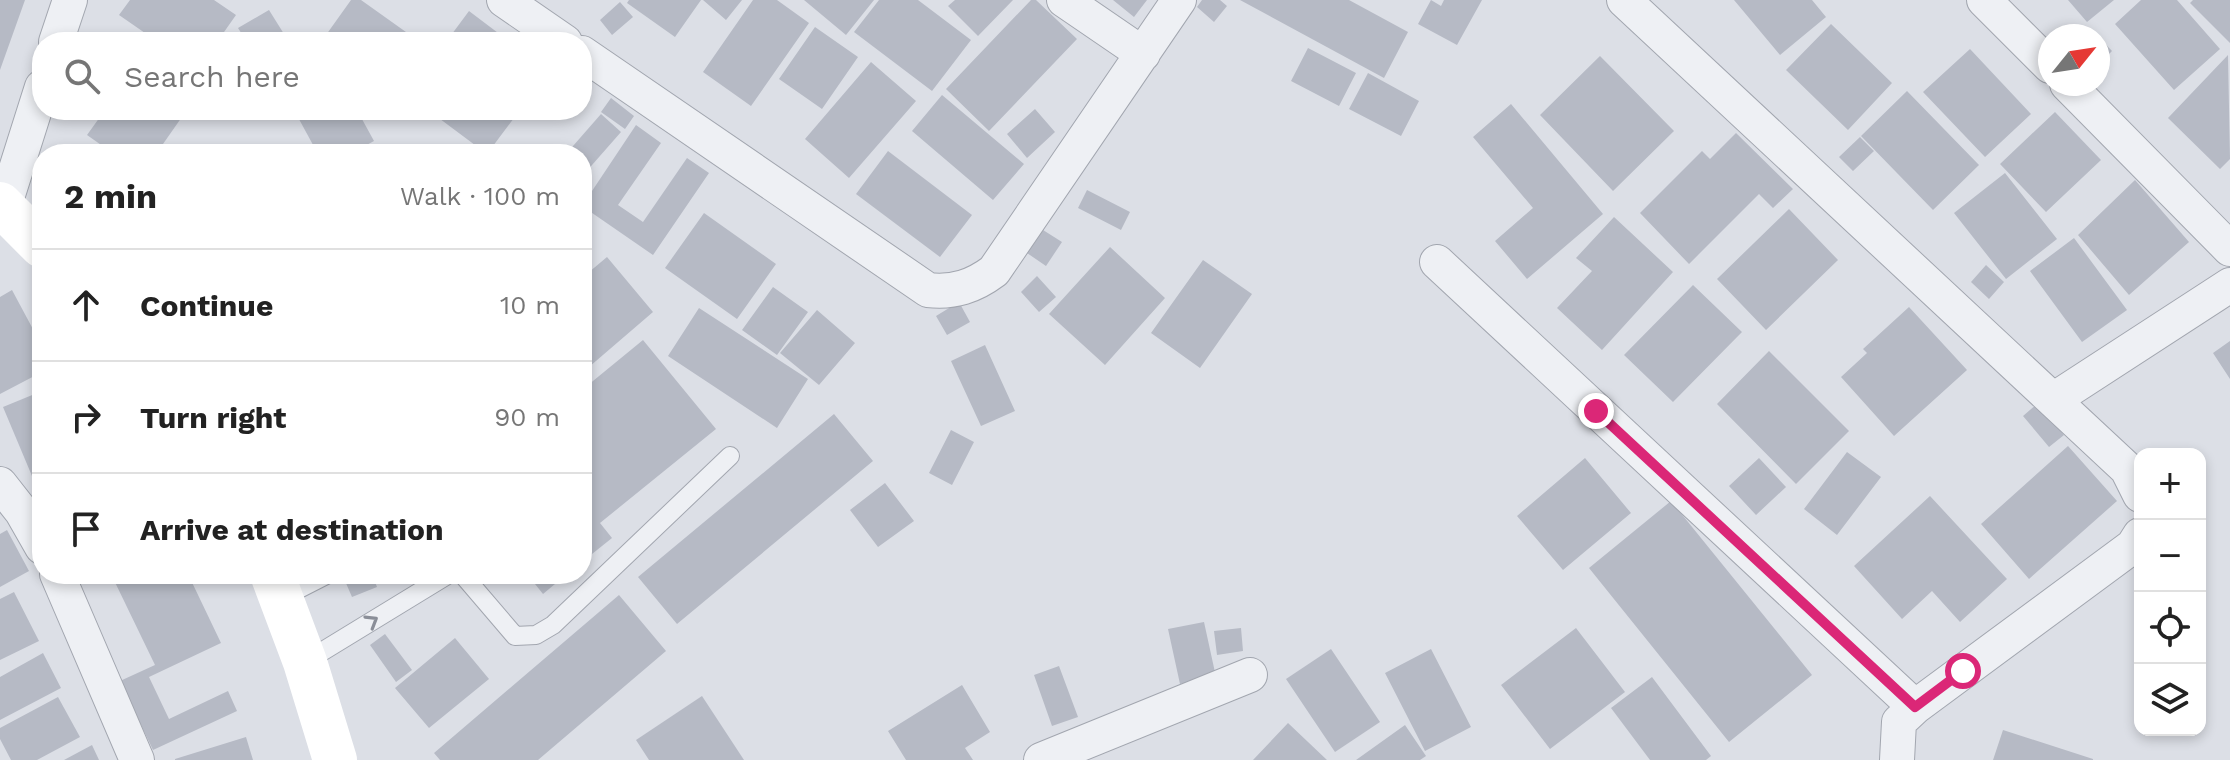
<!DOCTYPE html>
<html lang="en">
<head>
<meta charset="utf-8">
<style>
  :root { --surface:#fff; --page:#f2f2f2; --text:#222; --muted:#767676; --line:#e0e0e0 }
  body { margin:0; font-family:"Work Sans",sans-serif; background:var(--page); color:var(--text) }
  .controls { position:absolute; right:24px; bottom:24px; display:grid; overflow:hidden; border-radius:16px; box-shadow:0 4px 12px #0003 }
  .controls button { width:72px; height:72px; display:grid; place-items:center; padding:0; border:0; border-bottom:2px solid var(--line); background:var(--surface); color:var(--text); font:40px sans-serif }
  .compass { position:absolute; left:2038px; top:24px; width:72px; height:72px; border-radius:50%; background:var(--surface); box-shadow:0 4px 12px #0003; rotate:60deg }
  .stop { position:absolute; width:24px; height:24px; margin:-18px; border:6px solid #db2777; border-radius:50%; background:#fff }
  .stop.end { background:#db2777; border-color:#fff; box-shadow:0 2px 8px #0008 }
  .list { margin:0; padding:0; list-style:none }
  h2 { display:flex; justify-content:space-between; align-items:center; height:104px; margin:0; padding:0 32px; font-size:34px }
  h2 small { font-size:26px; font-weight:400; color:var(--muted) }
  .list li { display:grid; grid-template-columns:52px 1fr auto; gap:24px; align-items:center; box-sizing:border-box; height:112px; padding:0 32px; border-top:2px solid var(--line) }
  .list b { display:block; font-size:30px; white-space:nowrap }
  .list em { font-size:26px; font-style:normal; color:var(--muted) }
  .icon { flex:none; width:44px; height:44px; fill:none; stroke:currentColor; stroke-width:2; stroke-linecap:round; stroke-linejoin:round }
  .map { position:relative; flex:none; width:2230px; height:760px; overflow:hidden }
  .search { position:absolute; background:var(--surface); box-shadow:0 4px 12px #0003; left:32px; top:32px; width:560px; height:88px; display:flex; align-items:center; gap:20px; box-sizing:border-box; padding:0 28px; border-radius:32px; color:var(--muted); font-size:30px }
  .panel { position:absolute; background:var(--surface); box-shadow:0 4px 12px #0003; left:32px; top:144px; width:560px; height:440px; border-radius:32px }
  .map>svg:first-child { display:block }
</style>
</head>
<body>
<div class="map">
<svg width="2230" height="760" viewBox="0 0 2230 760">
  <rect width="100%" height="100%" fill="#dcdfe6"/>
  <path fill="#b6bac5" d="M0,0h25l-25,70z
    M130,0h84l22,15 -19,27h-59l-39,-27z
    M351,0h10l59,42h-99z
    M629,0h72l-26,37 -48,-34z
    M703,0h39l-16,20z
    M753,0h24l32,23 -58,83 -48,-34z
    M804,0h70l-28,35z
    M879,0h39l53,40 -39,51 -78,-59z
    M955,0h58l-35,36 -30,-30z
    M1031,0h5l41,39 -88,92 -43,-42z
    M1113,0h34l-13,17z
    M1202,0h18l7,6 -13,16 -17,-15z
    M1240,0h109l59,32 -24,46z
    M1431,0l10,6 3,-6h38l-25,45 -39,-21z
    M1734,0h78l14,17 -46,38z
    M2068,0h46l-27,22z
    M2141,0h36l43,49 -46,41 -59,-66z
    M2193,0h37v43l-40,-40z
    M620,2l13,15 -21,18 -12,-15z
    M269,10l20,32h-42l-9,-14z
    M469,11l41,31h-64z
    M1831,24l61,59 -44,47 -62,-60z
    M815,27l43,30 -36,52 -43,-30z
    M2098,36l14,15 -14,14z
    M1308,48l48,25 -17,33 -48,-25z
    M1970,49l61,65 -46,43 -62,-65z
    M2228,55l2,104 -10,10 -52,-51z
    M1600,56l74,75 -61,60 -73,-76z
    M871,62l45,39 -67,77 -44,-39z
    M1368,73l51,28 -18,35 -52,-27z
    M1907,91l72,74 -46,45 -72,-74z
    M942,95l82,69 -31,36 -81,-69z
    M611,98l23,18 -9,13 -24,-17z
    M1511,104l92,110 -76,65 -32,-38 38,-33 -60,-71z
    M1035,109l20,23 -28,26 -20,-24z
    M105,110h73l6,4 -28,40h-42l-27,-19z
    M294,110h63l17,31 -24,13h-32z
    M428,110h92l-33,44z
    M2055,112l46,48 -55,52 -46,-48z
    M601,114l20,18 -36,41 -3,-3v-16h-16z
    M636,125l25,18 -43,62 25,17 44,-64 22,15 -56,82 -71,-49z
    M1736,133l57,56 -20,19 -14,-14 -70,70 -49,-51 62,-62 8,8z
    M1860,137l14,14 -21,20 -14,-14z
    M888,151l84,64 -32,42 -84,-63z
    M2005,173l52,66 -51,40 -52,-66z
    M2135,180l54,62 -60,53 -51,-60z
    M1087,190l43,22 -9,18 -43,-22z
    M1789,209l49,51 -72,70 -49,-51z
    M704,213l72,51 -39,55 -72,-51z
    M1614,217l59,55 -71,78 -45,-42 35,-37 -16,-13z
    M1043,230l19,12 -16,24 -19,-13z
    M2074,238l53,72 -45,32 -52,-71z
    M1110,247l55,51 -60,67 -56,-51z
    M607,257l46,55 -71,61v-95z
    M1203,260l49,34 -52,74 -49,-35z
    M1986,265l18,17 -15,17 -18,-17z
    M1037,276l19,21 -17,15 -18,-20z
    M1693,285l49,47 -69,70 -49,-47z
    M773,287l35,25 -31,43 -35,-25z
    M12,290l30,56v26l-42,22v-97z
    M959,302l11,20 -23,13 -11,-19z
    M1909,307l58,63 -73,66 -53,-59 26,-24 -4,-4z
    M699,308l109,71 -31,49 -109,-72z
    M817,310l38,33 -36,42 -39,-32z
    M643,340l73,89 -116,94 12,15 -30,24v-172z
    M2230,341v38l-17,-26z
    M985,345l30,66 -34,15 -30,-65z
    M1769,351l80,80 -53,53 -79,-80z
    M42,391v81l-10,4 -29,-69z
    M2037,404l27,31 -15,12 -26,-31z
    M834,414l39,47 -196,163 -39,-47z
    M951,430l23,12 -22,43 -23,-12z
    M2068,446l49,55 -88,78 -48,-55z
    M1847,452l34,25 -44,58 -33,-26z
    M1585,458l46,55 -68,57 -46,-54z
    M1759,458l27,29 -30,28 -27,-29z
    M885,483l29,38 -36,26 -28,-37z
    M1930,496l77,83 -47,43 -28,-31 -30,28 -48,-53z
    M1671,501l141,174 -83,67 -140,-174z
    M7,530l22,41 -29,16v-53z
    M111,574h77l33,69 -72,34 20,42 59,-28 9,20 -84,39 -33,-69 35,-16z
    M342,574h30l5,13 -25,10z
    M527,574h40l-24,20z
    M14,592l25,49 -39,19v-61z
    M619,595l47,56 -128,109h-98l-6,-7z
    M1204,622l12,55 -36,7 -12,-55z
    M1241,628l2,23 -26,4 -3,-24z
    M1576,628l49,64 -75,57 -49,-64z
    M385,634l27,36 -16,12 -26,-37z
    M455,638l34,41 -60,49 -34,-40z
    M1331,649l49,73 -45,30 -49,-73z
    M1431,649l40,78 -46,24 -40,-78z
    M43,653l18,35 -61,32v-43z
    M1059,666l19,51 -26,9 -18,-51z
    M1652,677l59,79 -5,4h-56l-39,-52z
    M962,685l28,47 -25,16 8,12h-67l-18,-29z
    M702,696l42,64h-95l-13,-20z
    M58,697l22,40 -43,23h-26l-11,-21v-11z
    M1288,723l39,37h-74z
    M1405,725l21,31 -6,4h-64z
    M2003,730l90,29v1h-100z
    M246,737l7,23h-78v-1z
    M92,745l7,15h-35z"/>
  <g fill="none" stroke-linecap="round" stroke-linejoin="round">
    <defs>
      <path id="service" d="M462,574l53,62 21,-1 17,-10 177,-169
        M281,598l47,-24
        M305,662l144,-88"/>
      <path id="minor" d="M504,0l61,42
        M1064,0l79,54
        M1624,0l503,469 13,26
        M1984,0l66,66
        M56,42l14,-42
        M582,53l346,237c26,3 46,-4 66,-19l185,-271
        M2067,84l163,165
        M4,207l38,-120
        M1437,262l478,445
        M2053,400l177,-115
        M0,484l22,28 20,35
        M57,574l80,186
        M1041,760l209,-85
        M1897,760l2,-38 16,-15 218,-161 7,-11"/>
    </defs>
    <use href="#service" stroke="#a2a6af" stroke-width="20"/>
    <use href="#minor" stroke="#a2a6af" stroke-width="36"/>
    <use href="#service" stroke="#eef0f4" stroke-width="18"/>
    <use href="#minor" stroke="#eef0f4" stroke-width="34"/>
    <path stroke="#fff" stroke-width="44" d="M0,204l42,42
      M272,574l33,88 30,98"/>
  </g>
  <defs><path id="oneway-chevron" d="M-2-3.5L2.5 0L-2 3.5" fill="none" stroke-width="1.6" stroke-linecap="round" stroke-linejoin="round" transform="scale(2)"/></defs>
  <use stroke="#8a8e98" href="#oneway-chevron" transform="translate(372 621) rotate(-31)"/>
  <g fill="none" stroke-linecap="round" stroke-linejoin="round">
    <path stroke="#db2777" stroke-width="10" d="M1596,411l319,296 48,-36"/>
  </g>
</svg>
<div class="controls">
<button>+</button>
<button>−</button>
<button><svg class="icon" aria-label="locate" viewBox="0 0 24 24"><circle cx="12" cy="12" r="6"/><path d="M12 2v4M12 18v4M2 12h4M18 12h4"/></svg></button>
<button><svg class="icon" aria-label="layers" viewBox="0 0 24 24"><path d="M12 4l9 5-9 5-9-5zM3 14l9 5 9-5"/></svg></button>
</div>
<svg class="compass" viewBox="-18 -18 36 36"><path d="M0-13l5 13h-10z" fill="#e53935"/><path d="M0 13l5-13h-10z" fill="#767676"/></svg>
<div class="stop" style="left:1963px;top:671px"></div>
<div class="stop end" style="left:1596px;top:411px"></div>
<div class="search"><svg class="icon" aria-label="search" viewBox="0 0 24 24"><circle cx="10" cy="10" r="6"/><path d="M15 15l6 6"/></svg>Search here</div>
<section class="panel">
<h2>2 min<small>Walk · 100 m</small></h2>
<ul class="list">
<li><svg class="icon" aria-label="ahead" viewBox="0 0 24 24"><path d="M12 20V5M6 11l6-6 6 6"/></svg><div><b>Continue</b></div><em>10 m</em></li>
<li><svg class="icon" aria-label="right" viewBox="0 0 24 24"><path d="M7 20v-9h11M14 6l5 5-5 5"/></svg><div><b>Turn right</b></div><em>90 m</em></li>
<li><svg class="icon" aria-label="arrive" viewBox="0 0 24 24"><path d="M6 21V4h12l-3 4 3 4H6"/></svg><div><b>Arrive at destination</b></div></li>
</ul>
</section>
</div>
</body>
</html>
